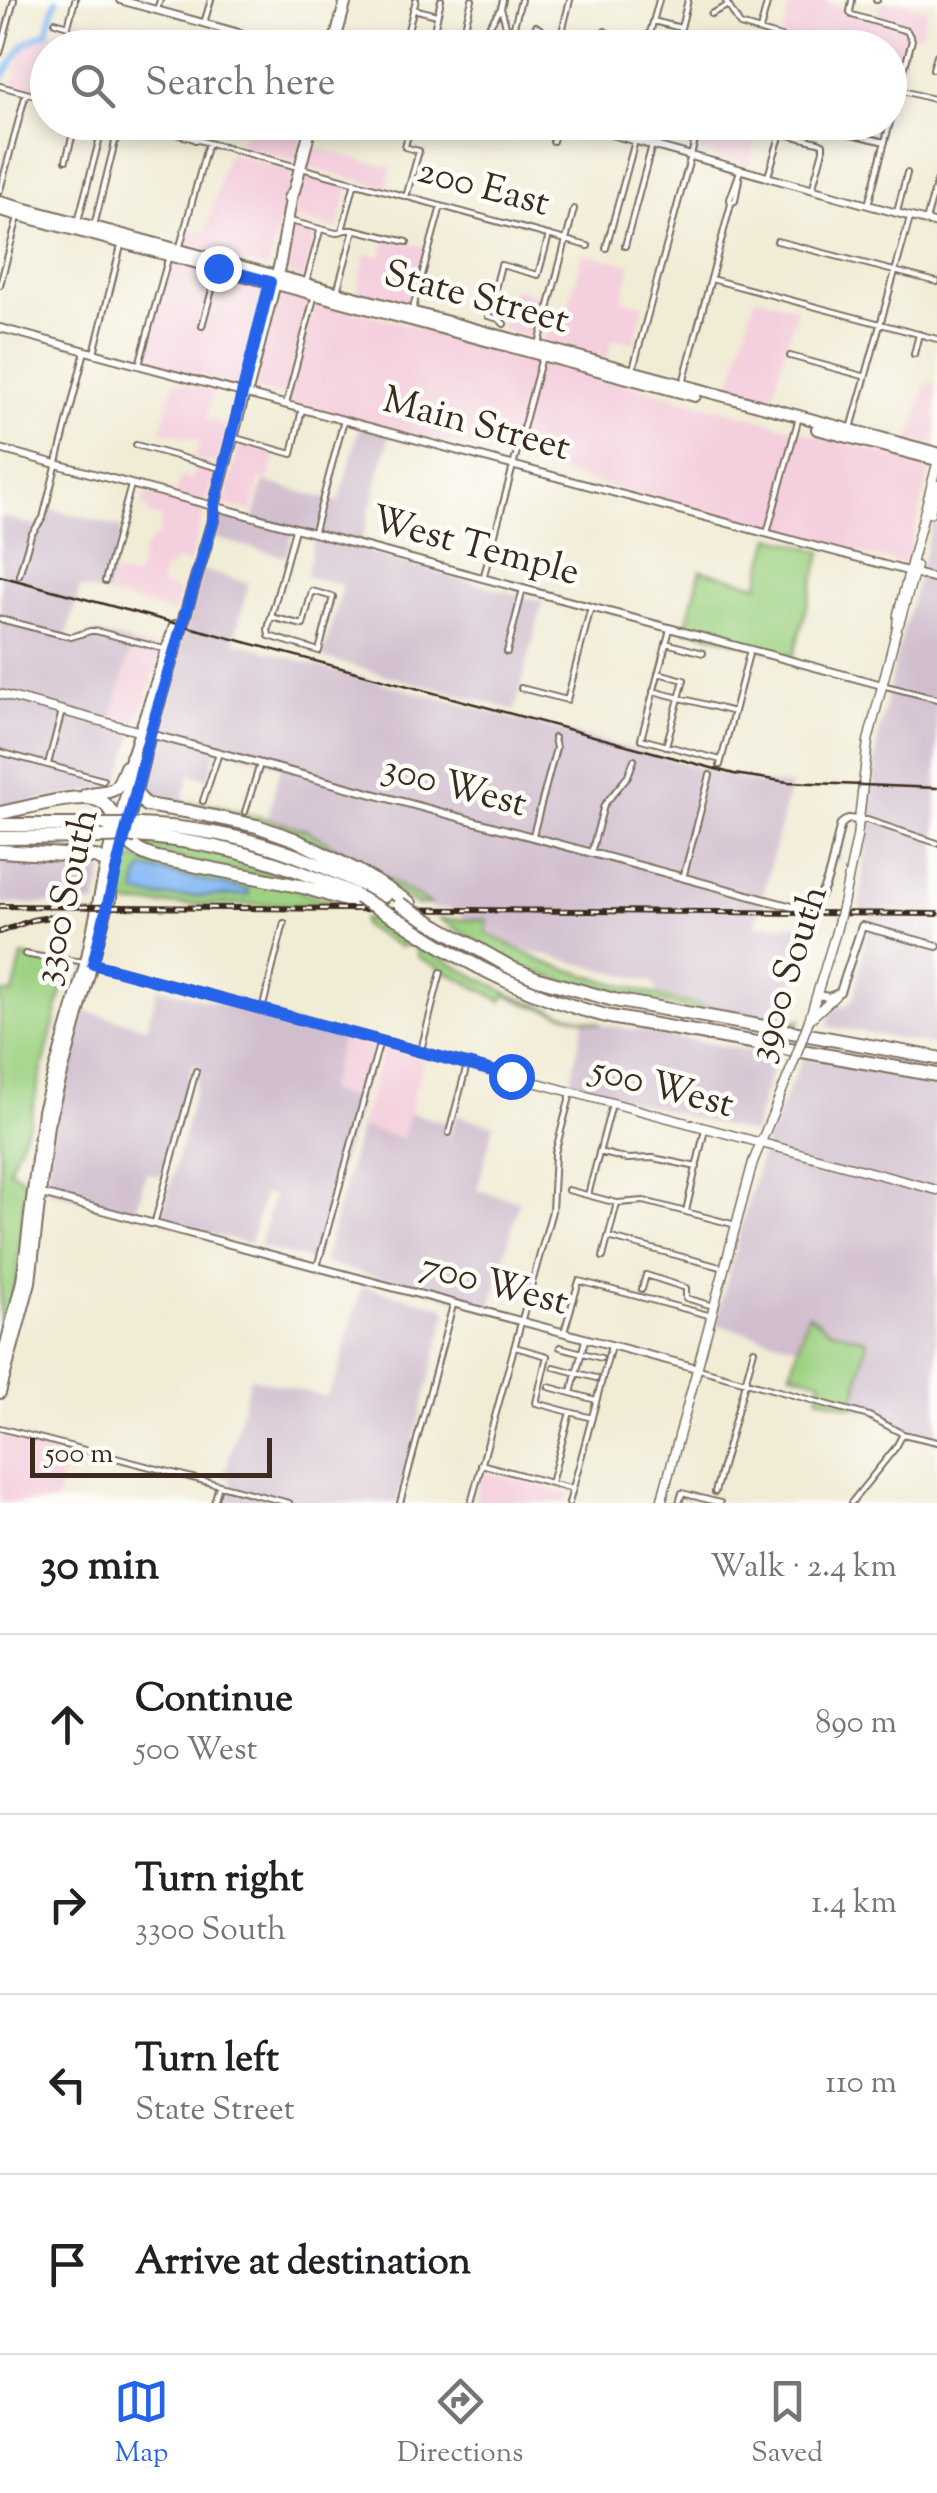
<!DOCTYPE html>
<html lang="en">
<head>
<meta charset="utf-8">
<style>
  :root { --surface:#fff; --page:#f6f6f6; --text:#202124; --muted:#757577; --line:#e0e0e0; --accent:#2563eb }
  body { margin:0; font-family:"Sorts Mill Goudy",serif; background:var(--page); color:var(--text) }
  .scale { position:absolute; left:30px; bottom:25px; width:242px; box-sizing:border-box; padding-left:10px; border:5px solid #3b2a1e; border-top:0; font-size:28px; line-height:35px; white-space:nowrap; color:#3b2a1e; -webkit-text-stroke:8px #fdfcf7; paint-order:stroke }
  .stop { position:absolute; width:30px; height:30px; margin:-22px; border:8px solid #2563eb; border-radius:50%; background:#fff }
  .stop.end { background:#2563eb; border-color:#fff; box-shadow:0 2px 10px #0008 }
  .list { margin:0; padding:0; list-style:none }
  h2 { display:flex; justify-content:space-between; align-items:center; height:130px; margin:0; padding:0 40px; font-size:42px }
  h2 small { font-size:32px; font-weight:400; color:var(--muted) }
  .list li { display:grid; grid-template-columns:65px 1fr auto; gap:30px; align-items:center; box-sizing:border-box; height:180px; padding:0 40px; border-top:2px solid var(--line) }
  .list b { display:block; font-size:38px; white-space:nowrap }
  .list p { margin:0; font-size:32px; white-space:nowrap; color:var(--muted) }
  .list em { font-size:32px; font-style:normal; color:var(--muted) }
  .icon { flex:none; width:55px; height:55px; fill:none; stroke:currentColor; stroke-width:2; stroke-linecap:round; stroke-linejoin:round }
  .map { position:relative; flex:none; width:937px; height:1503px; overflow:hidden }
  .search { position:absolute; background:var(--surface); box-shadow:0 5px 15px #0003; left:30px; right:30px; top:30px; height:110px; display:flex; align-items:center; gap:25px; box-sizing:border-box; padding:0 35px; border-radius:55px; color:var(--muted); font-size:38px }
  .sheet { height:850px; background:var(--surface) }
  nav { display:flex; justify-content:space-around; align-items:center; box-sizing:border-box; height:140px; border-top:2px solid var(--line); background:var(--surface); font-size:28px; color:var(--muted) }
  nav a { display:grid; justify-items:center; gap:5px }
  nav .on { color:var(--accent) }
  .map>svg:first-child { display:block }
</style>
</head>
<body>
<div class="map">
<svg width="937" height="1503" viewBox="0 0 937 1503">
  <rect width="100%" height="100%" fill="#fdfcf7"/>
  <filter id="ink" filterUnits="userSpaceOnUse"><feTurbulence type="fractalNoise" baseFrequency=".01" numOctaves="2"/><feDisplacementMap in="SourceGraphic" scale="20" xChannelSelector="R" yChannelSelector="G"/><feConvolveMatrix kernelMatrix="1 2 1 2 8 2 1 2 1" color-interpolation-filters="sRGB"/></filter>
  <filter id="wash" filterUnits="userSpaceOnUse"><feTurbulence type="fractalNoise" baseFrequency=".0048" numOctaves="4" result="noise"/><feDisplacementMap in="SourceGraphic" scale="40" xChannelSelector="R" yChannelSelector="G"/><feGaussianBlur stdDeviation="2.25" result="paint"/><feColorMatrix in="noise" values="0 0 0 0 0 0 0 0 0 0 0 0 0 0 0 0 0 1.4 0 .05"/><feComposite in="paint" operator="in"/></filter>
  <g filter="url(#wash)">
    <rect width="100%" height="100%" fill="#f1ecd6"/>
    <path fill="#f4cfdd" d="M791,0h35v3l51,16 5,-18 14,3 1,-3 30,9 -7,26 -6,-1 -5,3 -13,51 -6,-2v-39h-111z
      M75,18l104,29 -131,1 -1,46 -34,-9 10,-38 30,-16 17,5z
      M245,123h62l-9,32 -3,6 -56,-14z
      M705,123h57l-13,43 -52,-14z
      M312,147l80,21 -5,20 -81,-21z
      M227,152l67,18 -26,99 -86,-22 5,-19 19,4z
      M303,172l47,12 -12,46 -47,-12z
      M291,224l26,6 -13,49 -21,-6z
      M387,238l41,10 -16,59 -56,-15 10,-38 15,3z
      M583,253l48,12 -9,35 22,5 -10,38 -21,-5 -6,22 -64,-18 9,-33 15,3z
      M170,260l94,25 -27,100 -94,-25z
      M513,288l37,11 -12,41 -37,-10z
      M278,289l32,9 -22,84 -9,14 -25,-9z
      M755,296l42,12 -26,95 -42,-11z
      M316,300l616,166 -27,99 -617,-164z
      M174,381l40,10 -8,28 21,6 -10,39 -22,-5 5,-18 -39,-10z
      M926,382l11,3 -1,62 -26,-6z
      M240,443l36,10 -8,27 -8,-1 -8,33 -28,-7z
      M197,464l17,5 1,2 -26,93 -15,-4 -3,9 -7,-1 -4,17 20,6 -6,22 -66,-18 6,-22 22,5 7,-26 10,-14h4l5,-19 -15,-5 1,-5 -6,-2 3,-14 28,8 7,-24 12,3z
      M134,643l25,7 2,5 -22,66 -6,4 -20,-6z
      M342,1036l32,10 -15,54 -32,-9z
      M384,1047l40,11 -21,80 -43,-11z
      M0,1432l69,19 -14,52h-55z
      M483,1471l86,23 -3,9h-91z"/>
    <path fill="#d0bdcd" d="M360,426l30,9 -31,115 184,52 -28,108 -192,-52 19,-73 -36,-9 8,-38 -21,-5 -7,24 -72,-19 7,-26 32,8 11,-38 75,20z
      M49,508l73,20 -15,67 -27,-7 -14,51 11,3 16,-9 40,10 -23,84 24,7 -15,48 -6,5 -113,21v-292l43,12z
      M937,508v538l-110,-20 5,-17 17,-5 6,-8 11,-65 6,-18 -13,-2 19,-174 18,-79z
      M202,570l47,13 -15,58 87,26 437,116 32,2 -34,139 54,1 -26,95 -100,-20 -27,-8 -4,-10 -135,-34 -68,-39h-18l-57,-41 -70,-39 -38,-11 14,-53 -64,-17 -9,31 -18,-5 -9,32 -38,-7 -3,-7 15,-62z
      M0,857l105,4 -9,43h-96z
      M158,987l184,49 -15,55 32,9 -46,161 -54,-14 14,-51 -9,-3 -14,51 -89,-23 40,-154 -8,-3 -31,113 -16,-4 -11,41 -89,-24 4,-46 7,-34 28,-99 62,16z
      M584,1021l191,34 -22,79 -183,-50z
      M803,1057l134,26v355l-33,-9 -21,-13 -30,-9 13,-67 -38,-11 -20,-15 -8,31 -3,1 -82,-22 48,-176z
      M409,1113l39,10 -3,12 4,1 7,-21 38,10 -17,65 42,11 -28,107 -168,-45 37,-136 43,11z
      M362,1286l82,21 3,6 -50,190h-171l6,-23 -8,-3 26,-100 76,20 12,-24z"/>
    <path fill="#9ed283" stroke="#6c7e50" stroke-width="2.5" d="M771,537l51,14 -29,106 -108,-29 16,-58 57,15z
      M140,794l27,8 44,2 95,26 124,74 -14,1 -34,-23 -67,-37 -165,-44z
      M131,843c68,3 134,20 196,47l-180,-38z
      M132,859l39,5 127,25 4,4 43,11 -232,1 13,-42z
      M363,919h12l41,26 98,51 46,17 41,11 -74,-20 -21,-9 -4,6 -84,-44 -3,-11 -3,-2 -12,3 -37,-21z
      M440,919l47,1 -1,13 60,30 95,28 43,11 100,18h17l-5,4 3,3c-86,-15 -174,-25 -257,-53 -36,-12 -69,-35 -102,-55z
      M22,956l45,14 -38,153 -20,46 18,13 -11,99 -16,58v-346l13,1z
      M808,1314l20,15 39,11 -14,67 -35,-10 4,-16 -31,-9z"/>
    <path fill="#87baf5" stroke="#61728a" stroke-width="2.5" d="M144,868l104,22 1,5 -94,2 -18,-3c-2,-11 1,-18 7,-26z"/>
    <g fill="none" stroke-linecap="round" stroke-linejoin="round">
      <path stroke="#87baf5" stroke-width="2.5" d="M836,861l8,-32
        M820,904l11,-25"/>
      <path stroke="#87baf5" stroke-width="6" d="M0,81l24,-37 23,-12 9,-32"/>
    </g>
  </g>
  <g filter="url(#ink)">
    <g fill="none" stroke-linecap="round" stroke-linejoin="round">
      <defs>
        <path id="minor" d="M725,0l15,25 41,12
          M852,0l-2,12 2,3 55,16 5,9 -44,165
          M876,0h1
          M501,8l9,32
          M413,9l24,6
          M157,10l3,-10
          M711,14l16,-8
          M653,21l28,7 7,-28
          M55,22l13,4 7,-26
          M204,23l7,-23
          M536,26l8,6 15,4
          M760,30l8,-30
          M605,31l6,17
          M648,38l31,10
          M220,48l5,-19
          M403,48l13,-48
          M430,48l11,-48
          M456,48l7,-14 9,-34
          M475,48l26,-40 2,-8
          M508,48l13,-48
          M558,48l12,-48
          M646,48l13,-48
          M0,53l14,-53
          M933,69l4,-14
          M0,86l48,13
          M899,90l38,10
          M132,122l456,124
          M646,122l11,3 4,-3
          M847,133l38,9
          M859,136l3,-14
          M621,137l5,-15
          M195,140l4,-18
          M553,141l5,-19
          M66,160l10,-38
          M768,176l13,-43 37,9 5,2v6l-11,40
          M0,190l26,-97
          M406,197l13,-46 -14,-4 6,-25
          M732,202l3,-1 4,-22
          M897,212l10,-39
          M78,221l26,-99
          M290,221l46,12 9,-3h12l50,12
          M926,221l11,-40
          M94,226l26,-104
          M342,231l13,-49
          M777,241l160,41
          M625,246l27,-101
          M606,248l29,-107
          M179,250l29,-107
          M307,279l13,-48
          M711,279l226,60
          M0,285l18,-68
          M338,288l16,-58
          M413,308l28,-102
          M504,324l-5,-5 -11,-3 13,-51 37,10 11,-40
          M202,326l16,-58
          M539,344l35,-135
          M94,353l27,-107
          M914,354l5,-20
          M790,356l73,20
          M139,365l29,-106
          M633,369l67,-247
          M683,383l48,-179 -1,-5 10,-28
          M286,404l28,-106
          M852,425l58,-207
          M232,437l60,17 10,-45
          M136,445l87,24
          M314,531l30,-111
          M767,533l32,-116
          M19,575l12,-40 12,-17 42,-167
          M483,579l59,-222
          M105,581l26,-96
          M271,617l32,8 9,-34 21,6 -14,54 -50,-15 -1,-7 3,-12 23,-84 1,-4
          M0,619l71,18 19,-6h6l68,18
          M670,629l-29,110 80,21
          M666,643l37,10
          M507,652l16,-63
          M658,673l26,7 -18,66
          M882,685l55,14
          M521,688l46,12 24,-93
          M653,691l81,21
          M0,752l103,28
          M48,764l14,-53
          M720,765l30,-115
          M203,801l16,-48
          M245,812l15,-48
          M860,820h7l70,23
          M533,835l23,-87 -2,-10
          M591,853l13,-48 24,-29 6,-16
          M683,878l27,-103
          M25,954c20,5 39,4 59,8
          M263,1006l21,-83
          M421,1050l20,-78
          M449,1133l18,-68
          M599,1152l28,7 26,-1 44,9
          M568,1190l49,13 27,-2 92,24
          M588,1195l24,-91
          M686,1211l19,-82
          M155,1221l41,-150
          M608,1237l116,31
          M603,1257l14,-54
          M317,1267l63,-226
          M642,1289l4,-14 40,13v10l27,8
          M564,1332l15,-51 133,35
          M515,1347l32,9 -11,47 56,15
          M560,1347l41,11
          M554,1367l42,11
          M699,1369l170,47 34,18 34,8
          M549,1387l47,13
          M571,1393l14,-53
          M0,1428l289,75
          M481,1464l92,25
          M551,1483l19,-71
          M715,1492l39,-142
          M214,1503l5,-18
          M400,1503l53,-198
          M471,1503l81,-292 3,-58 16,-60
          M569,1503l42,-157
          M679,1503l3,-10 38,10
          M851,1503l45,-56 7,-13"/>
        <path id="tertiary" d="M120,0l173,48
          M568,122l369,102
          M0,328l937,251
          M0,449l882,236
          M150,734l646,174c7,-1 11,0 17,-4 17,-12 22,-61 28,-80l7,-5 11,1
          M817,995l12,2 11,-5 22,-66 75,20
          M38,1193l659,175"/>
        <path id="secondary" d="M930,513l7,-28
          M899,624l17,-58
          M0,694l145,39
          M843,904l14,-67 11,-96 29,-113 1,-14 39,-150
          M90,963l847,227
          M809,1020l26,-85
          M809,1020l26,-24
          M661,1503l92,-341 40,-98"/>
        <path id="primary" d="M333,48l13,-48
          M289,198l5,-7 18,-69
          M0,202l937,251
          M0,210l695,186
          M817,429l120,31
          M130,762l45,-136
          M127,828l23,-94 64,-217v-11l30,-113 4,-5 32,-125 12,-69
          M0,1368l22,-87 21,-170 43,-149 27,-130
          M0,1393l30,-111 18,-157 63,-232"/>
        <path id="motorway" d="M132,757c4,42 -38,83 25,101l147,29 51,16
          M135,793l11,12 45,7 66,14 37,13 64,32 52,32
          M86,795c28,-6 29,1 40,-28
          M0,813c22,-4 74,-19 94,-14 16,3 24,22 24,37 1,22 -10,41 -8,63
          M0,825h107
          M139,825c95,4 162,27 245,71
          M135,836c78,5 148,25 218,58
          M0,838l101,-1
          M0,851l95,6 12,5
          M408,925c65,43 126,73 202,92l327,58
          M439,927l73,41 26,11 76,21 323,58"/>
      </defs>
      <use href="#minor" stroke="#7b6e5e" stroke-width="8"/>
      <use href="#tertiary" stroke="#7b6e5e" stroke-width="10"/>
      <use href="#secondary" stroke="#7b6e5e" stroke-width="11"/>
      <use href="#primary" stroke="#7b6e5e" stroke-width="14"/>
      <use href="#motorway" stroke="#7b6e5e" stroke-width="16"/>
      <use href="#minor" stroke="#fff" stroke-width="4"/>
      <use href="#tertiary" stroke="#fff" stroke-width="6"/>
      <use href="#secondary" stroke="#fff" stroke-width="8"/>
      <use href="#primary" stroke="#fff" stroke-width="10"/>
      <use href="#motorway" stroke="#fff" stroke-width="12"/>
      <path stroke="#3b2a1e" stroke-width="2.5" d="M0,576l734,198 54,8 149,6"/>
      <defs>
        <path id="rail" d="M0,906l937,8
          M0,932l32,-12 25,-4"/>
      </defs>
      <use href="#rail" stroke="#3b2a1e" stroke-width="6"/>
      <use href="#rail" stroke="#fdfcf7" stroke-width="2.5" stroke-dasharray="8" stroke-linecap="butt"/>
      <defs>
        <path id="secondary-bridge" d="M835,935l8,-31
          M793,1064l16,-44"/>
        <path id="motorway-bridge" d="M107,825h32
          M101,837l34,-1
          M358,897l50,28
          M400,904l39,23"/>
      </defs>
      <use href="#secondary-bridge" stroke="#7b6e5e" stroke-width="11" stroke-linecap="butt"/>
      <use href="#motorway-bridge" stroke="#7b6e5e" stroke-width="16" stroke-linecap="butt"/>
      <use href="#secondary-bridge" stroke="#fff" stroke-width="8"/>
      <use href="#motorway-bridge" stroke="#fff" stroke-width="12"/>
    </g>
  </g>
  <g fill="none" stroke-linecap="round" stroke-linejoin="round" filter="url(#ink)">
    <path stroke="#2563eb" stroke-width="12" d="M218,268l52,14 -56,224v11l-64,217 -57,230 418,112"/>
  </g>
  <g text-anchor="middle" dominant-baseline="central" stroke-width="9" stroke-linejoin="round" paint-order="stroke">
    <g font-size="38" fill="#3b2a1e" stroke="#fdfcf7">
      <text transform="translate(483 189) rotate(15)">200 East</text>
      <text transform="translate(476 299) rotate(15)">State Street</text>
      <text transform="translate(476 426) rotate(15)">Main Street</text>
      <text transform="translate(475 548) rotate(15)">West Temple</text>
      <text transform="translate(454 788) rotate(15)">300 West</text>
      <text transform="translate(68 897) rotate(-77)">3300 South</text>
      <text transform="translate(790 974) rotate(-72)">3900 South</text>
      <text transform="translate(662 1089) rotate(15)">500 West</text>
      <text transform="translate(494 1286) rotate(15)">700 West</text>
    </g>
  </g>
</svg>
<div class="scale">500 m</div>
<div class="stop" style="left:511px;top:1076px"></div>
<div class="stop end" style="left:218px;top:268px"></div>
<div class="search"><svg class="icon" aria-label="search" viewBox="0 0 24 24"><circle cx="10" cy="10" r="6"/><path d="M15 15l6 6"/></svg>Search here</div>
</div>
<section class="sheet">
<h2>30 min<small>Walk · 2.4 km</small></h2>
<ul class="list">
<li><svg class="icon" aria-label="ahead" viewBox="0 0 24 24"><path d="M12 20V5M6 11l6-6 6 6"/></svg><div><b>Continue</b><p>500 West</p></div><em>890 m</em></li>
<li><svg class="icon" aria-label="right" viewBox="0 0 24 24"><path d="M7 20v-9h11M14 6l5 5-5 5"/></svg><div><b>Turn right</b><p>3300 South</p></div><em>1.4 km</em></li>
<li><svg class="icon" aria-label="left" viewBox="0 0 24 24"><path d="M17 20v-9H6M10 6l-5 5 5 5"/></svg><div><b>Turn left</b><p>State Street</p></div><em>110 m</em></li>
<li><svg class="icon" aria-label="arrive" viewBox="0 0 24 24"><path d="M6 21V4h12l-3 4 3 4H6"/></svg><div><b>Arrive at destination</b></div></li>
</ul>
</section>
<nav>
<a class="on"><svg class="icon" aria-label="map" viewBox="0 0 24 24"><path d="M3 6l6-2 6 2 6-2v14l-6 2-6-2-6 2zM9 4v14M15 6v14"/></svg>Map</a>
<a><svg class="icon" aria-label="directions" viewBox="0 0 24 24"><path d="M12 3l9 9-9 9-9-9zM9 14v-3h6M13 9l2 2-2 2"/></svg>Directions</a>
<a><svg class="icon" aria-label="saved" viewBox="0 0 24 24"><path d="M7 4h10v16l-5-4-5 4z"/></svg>Saved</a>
</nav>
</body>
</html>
